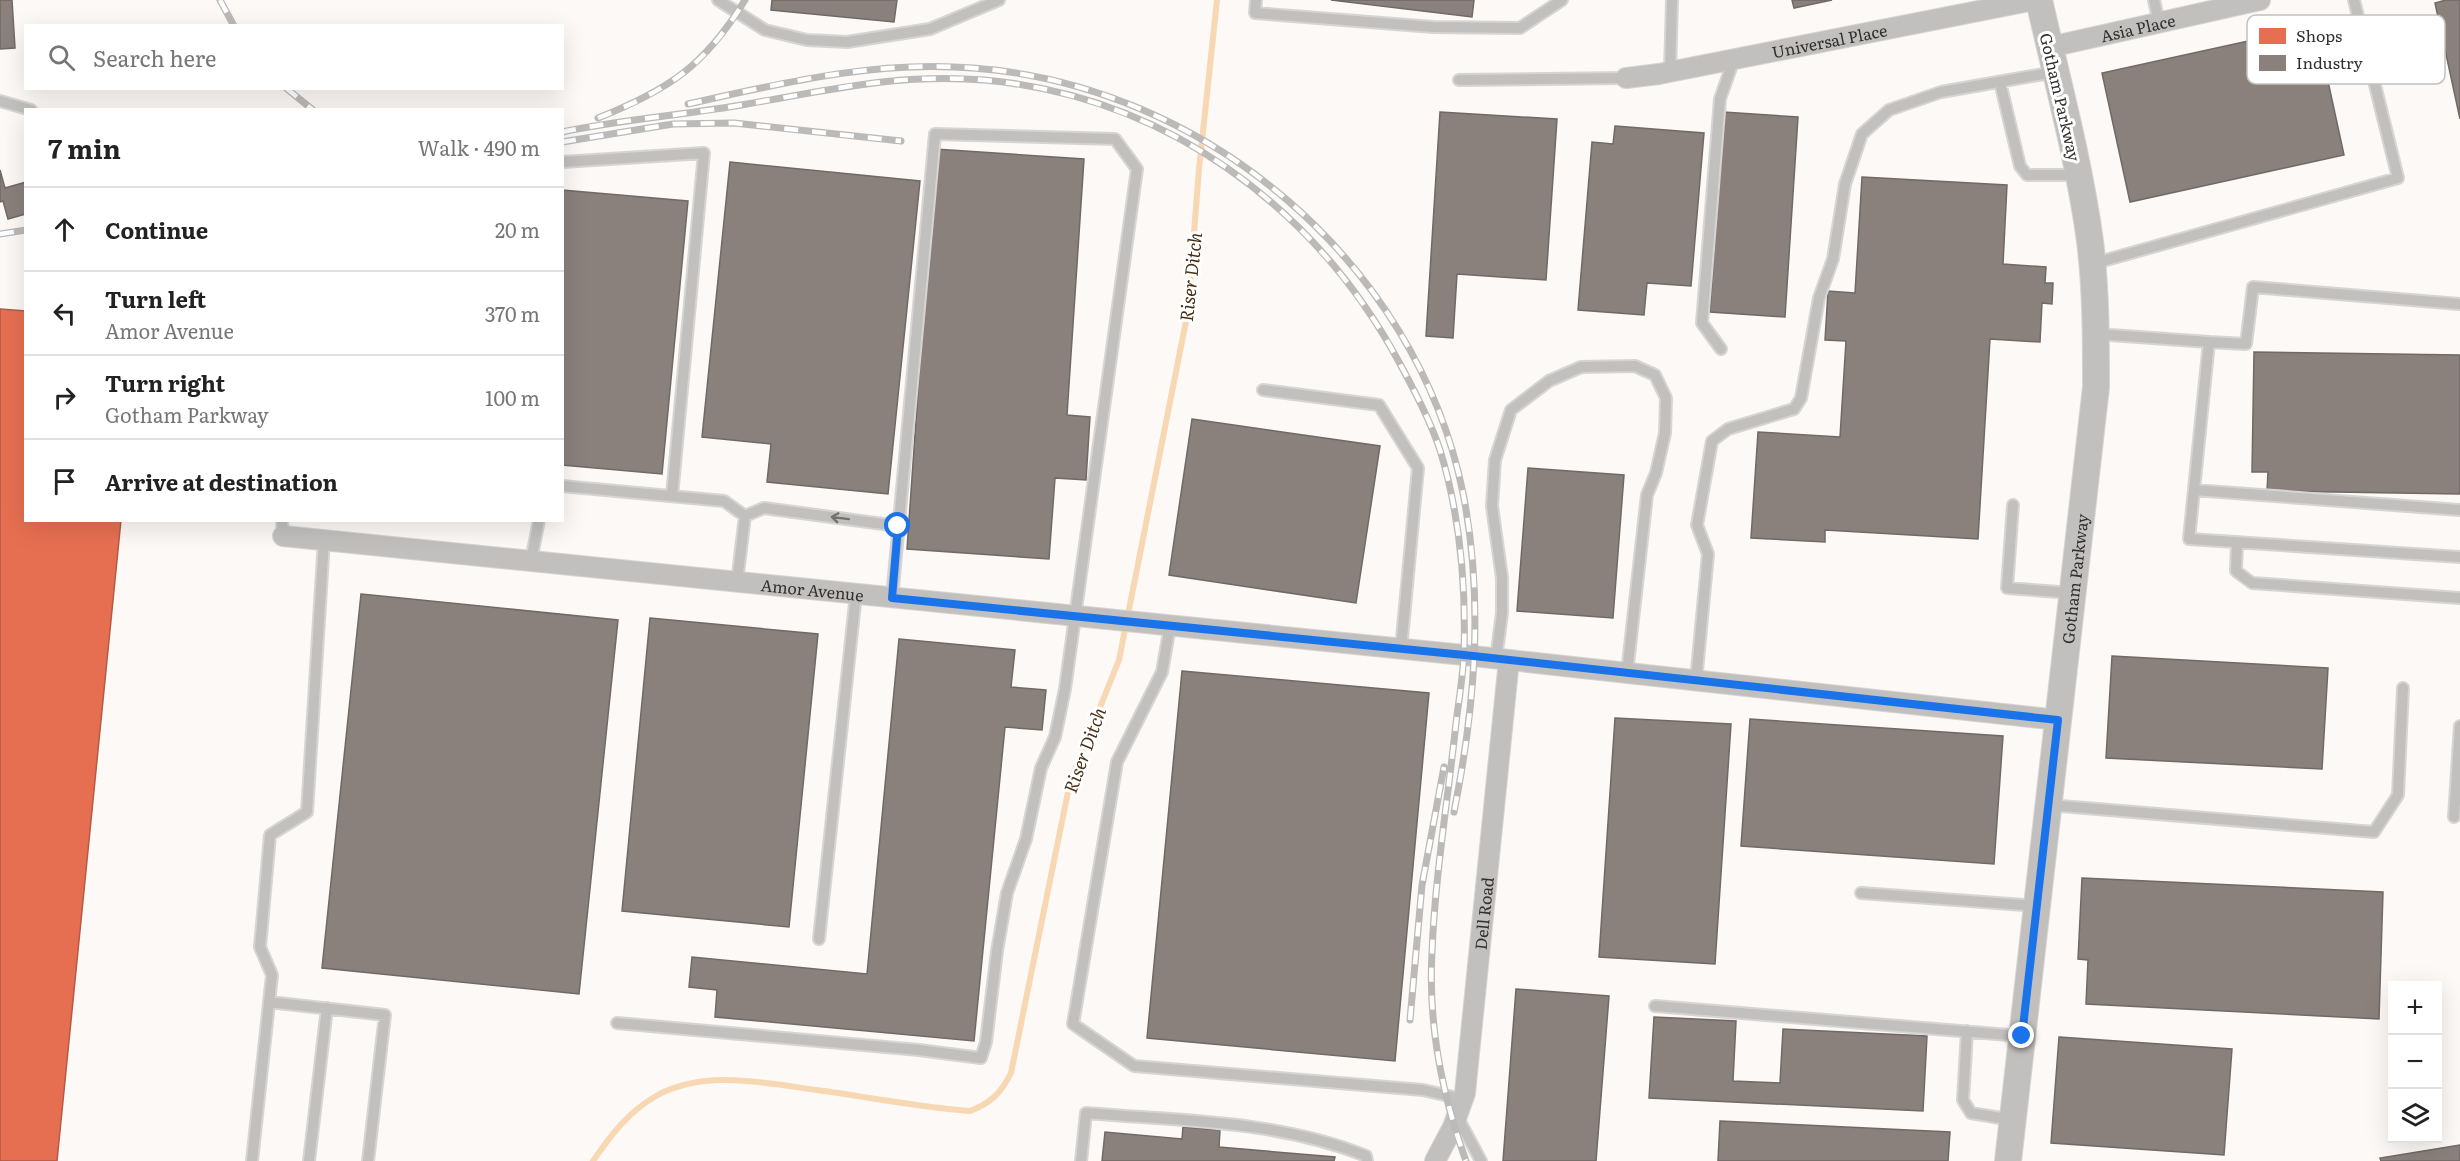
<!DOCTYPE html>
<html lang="en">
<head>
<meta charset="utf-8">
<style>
  :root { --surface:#fff; --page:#f6f6f6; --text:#222; --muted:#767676; --line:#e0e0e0 }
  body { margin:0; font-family:Literata,serif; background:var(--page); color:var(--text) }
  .controls { position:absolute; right:18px; bottom:18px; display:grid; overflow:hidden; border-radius:0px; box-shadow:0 6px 24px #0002 }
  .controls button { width:54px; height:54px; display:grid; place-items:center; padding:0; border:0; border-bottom:2px solid var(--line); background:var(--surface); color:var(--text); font:30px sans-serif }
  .stop { position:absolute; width:18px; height:18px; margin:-14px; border:4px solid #1a73e8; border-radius:50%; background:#fff }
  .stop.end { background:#1a73e8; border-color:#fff; box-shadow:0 2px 6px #0008 }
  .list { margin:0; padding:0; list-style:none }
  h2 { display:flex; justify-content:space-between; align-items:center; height:78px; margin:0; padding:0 24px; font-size:26px }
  h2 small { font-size:20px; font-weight:400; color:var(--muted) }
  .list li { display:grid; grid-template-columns:39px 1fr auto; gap:18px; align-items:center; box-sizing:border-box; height:84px; padding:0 24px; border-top:2px solid var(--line) }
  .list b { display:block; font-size:22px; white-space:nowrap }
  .list p { margin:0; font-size:20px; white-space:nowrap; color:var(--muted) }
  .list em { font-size:20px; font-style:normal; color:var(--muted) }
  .icon { flex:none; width:33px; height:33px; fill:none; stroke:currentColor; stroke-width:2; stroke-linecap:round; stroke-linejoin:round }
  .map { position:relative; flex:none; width:2460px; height:1161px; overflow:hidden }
  .search { position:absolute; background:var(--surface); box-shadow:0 6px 24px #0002; left:24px; top:24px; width:540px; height:66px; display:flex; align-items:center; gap:15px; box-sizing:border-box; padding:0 21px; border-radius:0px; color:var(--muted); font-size:22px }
  .panel { position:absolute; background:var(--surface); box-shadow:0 6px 24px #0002; left:24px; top:108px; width:540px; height:414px; border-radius:0px }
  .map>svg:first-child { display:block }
</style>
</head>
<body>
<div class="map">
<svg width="2460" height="1161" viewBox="0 0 2460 1161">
  <rect width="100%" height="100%" fill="#fcf9f6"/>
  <path fill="#e76f51" stroke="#b15c47" stroke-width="1.5" d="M0,309l26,2v209h95l-64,641h-57z"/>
  <path fill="#8a817c" stroke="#706965" stroke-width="1.5" d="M0,0h12l3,48 -15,1z
    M772,0h125l-3,22 -123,-12z
    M1331,0h143l-2,17z
    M1792,0h40l-38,8z
    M2446,0h14v119l-25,-116z
    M2316,26l28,129 -214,47 -28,-129z
    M1440,112l117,7 -11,161 -89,-6 -4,64 -27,-2z
    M1723,112l75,5 -13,200 -75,-5z
    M1615,126l89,7 -13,153 -44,-3 -3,32 -66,-5 14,-168 21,2z
    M935,149l149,10 -17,256 23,2 -4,63 -31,-2 -6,81 -142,-10z
    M730,162l190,19 -32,313 -121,-12 4,-38 -69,-7z
    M0,170l5,18 21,-6v32l-18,5 -5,-18 -3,1z
    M1862,177l145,8 -4,79 43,3 -1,16h8l-1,21 -10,-1 -2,39 -50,-3 -12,200 -153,-9v12l-74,-4 7,-106 82,5 6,-96 -21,-1 3,-49 27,2z
    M562,190l126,11 -26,273 -100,-9z
    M2254,352l206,3v139l-193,-3 1,-19h-16z
    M1192,419l188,27 -24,157 -187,-28z
    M1528,468l96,7 -11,143 -96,-7z
    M361,594l257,26 -39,374 -257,-26z
    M650,618l168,16 -29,293 -167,-16z
    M899,639l116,11 -4,37 35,3 -4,40 -37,-3 -31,314 -259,-24 2,-27 -28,-3 3,-30 175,17z
    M2112,656l216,12 -6,101 -216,-11z
    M1182,671l247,22 -34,368 -248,-23z
    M1615,718l116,6 -16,240 -116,-7z
    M1750,719l253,17 -9,128 -253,-18z
    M2082,878l301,14 -4,127 -293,-15 2,-44 -10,-1z
    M1516,989l93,7 -13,165h-93z
    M1654,1017l82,4 -3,60 47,2 3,-54 144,7 -4,75 -274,-13z
    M2059,1037l173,12 -8,106 -173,-12z
    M1720,1121l230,11 -2,29h-230z
    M1183,1127l37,3 -1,17 116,10 -1,4h-232l3,-29 77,7z
    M2460,1145v16h-79l-1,-3z"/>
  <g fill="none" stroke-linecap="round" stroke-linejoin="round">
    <path stroke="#f8d7b3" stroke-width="6" d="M593,1161c18,-26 35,-49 63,-65 48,-27 109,-13 161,-6 51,7 102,17 153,21 21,-8 31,-18 41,-38l59,-291 49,-122 69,-349 11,-142 18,-169"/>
    <defs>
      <path id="service" d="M718,0l47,30 42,10 40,2 83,-13 69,-29
        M1256,0l-1,13 178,14 87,1 42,-28
        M2154,0l5,23
        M1670,72l2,-72
        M1459,80l167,-2
        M2000,82l20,84 7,9h51
        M0,101l31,9
        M562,162l142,-9 -32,343
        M2092,264l306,-86 -44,-178
        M2096,334l113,8 -20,197 271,18
        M2209,342l37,2 7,-57 207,17
        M1721,349l-19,-26 18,-224 14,-40
        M1263,390l116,15 39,63 -17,181
        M562,486l162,15 21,15
        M2194,490l266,20
        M2013,505l-6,83 65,5
        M282,520l1,16
        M2237,542l-1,29 16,12 208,15
        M531,561l8,-41
        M737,582l8,-66 19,-8 134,18
        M1170,626l-8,46 -45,90 -44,262 61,42 289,24 39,9
        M1496,659l6,-46v-35l-10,-72 3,-46 16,-50 38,-29 32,-14 54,-1 20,9 11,23 -1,35 -9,40 -9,22 -20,178
        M1696,681l12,-127 -11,-29 15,-84 16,-12 66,-20 7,-11 18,-100 14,-39 12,-75 17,-50 27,-24 52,-18 114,-20
        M2049,805l325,27 24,-37 5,-107
        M2454,817l6,-91
        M1861,893l175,13
        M819,939l37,-345
        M269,1002l116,13 -17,146
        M1655,1006l366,30
        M617,1023l302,27 62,8 5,-16 11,-91 10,-58 19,-54 15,-71 14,-31 10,-48 72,-520 -22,-30 -180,-5 -43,464
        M1967,1031l-4,69 8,13 41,7
        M1457,1116l24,45
        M252,1161l20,-186 -12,-28 10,-112 37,-23 17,-272
        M309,1161l18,-153
        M1081,1161l5,-48c93,8 192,7 280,43l1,5"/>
      <g id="minor">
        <path id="s1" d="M2050,47l210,-47"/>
        <path id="s2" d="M1626,78l33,-4 375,-74"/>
        <path id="s3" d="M283,536l1181,119 594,65"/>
        <path id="s4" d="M1435,1161l18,-34 12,-34 44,-433"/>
      </g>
      <g id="tertiary">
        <path id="s5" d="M2008,1161l88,-774c0,-49 0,-97 -6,-146 -11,-81 -33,-161 -51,-241"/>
      </g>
    </defs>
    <use href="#service" stroke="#d7d5d3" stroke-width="14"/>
    <use href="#minor" stroke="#d7d5d3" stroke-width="22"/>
    <use href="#tertiary" stroke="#d7d5d3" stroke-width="28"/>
    <use href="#service" stroke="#c1c0bf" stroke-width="10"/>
    <use href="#minor" stroke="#c1c0bf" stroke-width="20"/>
    <use href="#tertiary" stroke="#c1c0bf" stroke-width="26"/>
    <defs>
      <path id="rail" d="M220,0l14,26
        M286,88l27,22
        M688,104c94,-21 188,-44 285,-36 232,17 443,194 490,425 21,107 12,214 -9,319
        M598,118c70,-28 107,-52 147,-118
        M562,132c62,-13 123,-17 185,-28 83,-14 151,-31 237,-24 180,16 330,125 415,282 15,28 31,58 41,88 20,65 26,135 24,202 -1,24 -5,47 -8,71 -8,76 -21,153 -24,229 -4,71 10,143 34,209
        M562,142l111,-18 61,-1 167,18
        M0,234l26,-4
        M1410,1020l12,-135 22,-118"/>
    </defs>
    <use href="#rail" stroke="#bbbab9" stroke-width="7"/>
    <use href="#rail" stroke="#fff" stroke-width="4.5" stroke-dasharray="14" stroke-linecap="butt"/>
  </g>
  <defs><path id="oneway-shaft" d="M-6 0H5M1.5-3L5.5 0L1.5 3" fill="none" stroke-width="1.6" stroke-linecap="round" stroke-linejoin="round" transform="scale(1.5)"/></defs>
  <use stroke="#727170" href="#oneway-shaft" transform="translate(840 518) rotate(-173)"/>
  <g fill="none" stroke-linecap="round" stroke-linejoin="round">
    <path stroke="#1a73e8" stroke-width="8" d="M898,526l-6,72 572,57 594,65 -36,316"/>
  </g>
  <g text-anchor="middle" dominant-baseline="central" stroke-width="6" stroke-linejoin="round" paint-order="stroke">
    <g font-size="16" fill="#32302f" stroke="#fff">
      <text stroke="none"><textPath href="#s1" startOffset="90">Asia Place</textPath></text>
      <text stroke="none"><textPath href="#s2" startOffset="207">Universal Place</textPath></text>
      <text transform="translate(2061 97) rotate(77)">Gotham Parkway</text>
      <text stroke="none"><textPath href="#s5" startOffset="586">Gotham Parkway</textPath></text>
      <text stroke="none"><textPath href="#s3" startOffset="532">Amor Avenue</textPath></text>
      <text stroke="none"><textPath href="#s4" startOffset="255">Dell Road</textPath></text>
    </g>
    <g font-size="18" font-style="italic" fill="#462f13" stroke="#fff">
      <text transform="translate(1190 277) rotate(-84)">Riser Ditch</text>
      <text transform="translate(1084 750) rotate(-70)">Riser Ditch</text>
    </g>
  </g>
  <rect x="2247" y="15" width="198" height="69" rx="9" fill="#fff" stroke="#c2c1c1" stroke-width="1.5"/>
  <rect x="2259" y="28" width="27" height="16" fill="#e76f51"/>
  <rect x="2259" y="55" width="27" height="16" fill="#8a817c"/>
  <g font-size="16" fill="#32302f">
    <text x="2296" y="42">Shops</text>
    <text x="2296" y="69">Industry</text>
  </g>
</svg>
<div class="controls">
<button>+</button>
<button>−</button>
<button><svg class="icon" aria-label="layers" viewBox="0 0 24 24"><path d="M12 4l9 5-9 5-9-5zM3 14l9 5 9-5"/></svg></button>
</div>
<div class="stop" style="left:898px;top:526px"></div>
<div class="stop end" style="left:2022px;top:1036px"></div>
<div class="search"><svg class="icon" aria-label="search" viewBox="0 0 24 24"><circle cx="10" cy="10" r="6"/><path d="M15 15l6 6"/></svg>Search here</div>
<section class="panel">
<h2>7 min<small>Walk · 490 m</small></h2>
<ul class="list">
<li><svg class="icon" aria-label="ahead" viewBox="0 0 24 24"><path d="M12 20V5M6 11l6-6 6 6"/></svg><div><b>Continue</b></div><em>20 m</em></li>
<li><svg class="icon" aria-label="left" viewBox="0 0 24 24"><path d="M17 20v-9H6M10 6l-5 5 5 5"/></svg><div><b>Turn left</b><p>Amor Avenue</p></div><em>370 m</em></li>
<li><svg class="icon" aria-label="right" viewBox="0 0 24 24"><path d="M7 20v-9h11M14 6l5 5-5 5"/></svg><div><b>Turn right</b><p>Gotham Parkway</p></div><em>100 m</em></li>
<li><svg class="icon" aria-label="arrive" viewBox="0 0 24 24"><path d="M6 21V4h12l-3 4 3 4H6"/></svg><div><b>Arrive at destination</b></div></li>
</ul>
</section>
</div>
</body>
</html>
